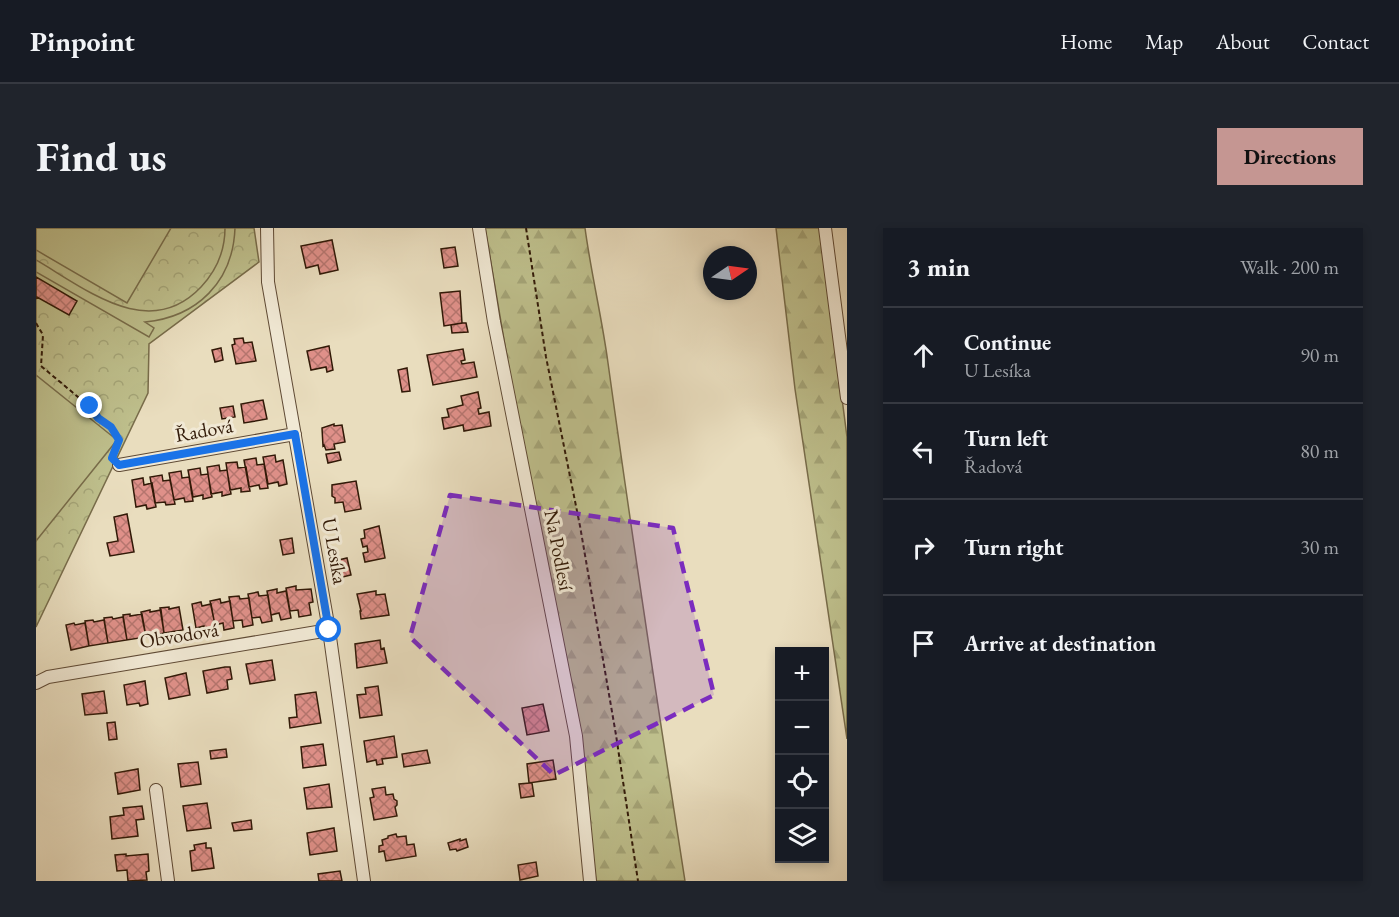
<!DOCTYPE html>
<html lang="en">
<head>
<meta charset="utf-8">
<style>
  :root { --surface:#171b24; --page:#20242c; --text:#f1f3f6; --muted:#9ea1a6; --line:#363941; --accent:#c59692 }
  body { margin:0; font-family:"EB Garamond",serif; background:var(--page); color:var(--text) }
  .controls { position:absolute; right:18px; bottom:18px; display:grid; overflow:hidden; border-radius:0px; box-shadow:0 3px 9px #0003 }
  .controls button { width:54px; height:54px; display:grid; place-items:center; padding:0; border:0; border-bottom:2px solid var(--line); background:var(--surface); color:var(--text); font:30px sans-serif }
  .compass { position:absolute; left:667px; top:18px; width:54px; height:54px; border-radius:50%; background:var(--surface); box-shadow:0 3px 9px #0003; rotate:77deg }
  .stop { position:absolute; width:18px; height:18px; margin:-14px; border:4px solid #1a73e8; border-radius:50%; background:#fff }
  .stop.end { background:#1a73e8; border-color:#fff; box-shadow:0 2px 6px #0008 }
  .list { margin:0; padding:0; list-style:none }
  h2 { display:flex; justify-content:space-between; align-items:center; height:78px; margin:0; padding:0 24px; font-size:26px }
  h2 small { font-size:20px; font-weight:400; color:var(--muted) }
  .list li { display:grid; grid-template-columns:39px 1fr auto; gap:18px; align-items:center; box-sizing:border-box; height:96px; padding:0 24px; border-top:2px solid var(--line) }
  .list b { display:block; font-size:22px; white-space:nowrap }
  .list p { margin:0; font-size:20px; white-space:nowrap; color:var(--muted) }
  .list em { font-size:20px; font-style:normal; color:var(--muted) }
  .icon { flex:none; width:33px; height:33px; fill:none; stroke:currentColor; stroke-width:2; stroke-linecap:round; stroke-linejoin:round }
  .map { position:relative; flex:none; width:811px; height:653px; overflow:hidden; border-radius:0px }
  header { display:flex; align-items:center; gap:36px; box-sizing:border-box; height:84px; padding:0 30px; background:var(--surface); border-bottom:2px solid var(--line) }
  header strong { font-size:28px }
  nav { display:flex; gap:33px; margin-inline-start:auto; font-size:21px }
  .intro { display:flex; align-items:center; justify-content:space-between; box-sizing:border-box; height:144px; padding:0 36px }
  h1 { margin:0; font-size:42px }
  .button { padding:15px 27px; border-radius:0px; background:var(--accent); color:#111; font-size:21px; font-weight:700 }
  main { display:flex; gap:36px; padding:0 36px }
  aside { flex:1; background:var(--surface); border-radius:0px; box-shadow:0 3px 9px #0003 }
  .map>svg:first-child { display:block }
</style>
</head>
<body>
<header>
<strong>Pinpoint</strong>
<nav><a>Home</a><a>Map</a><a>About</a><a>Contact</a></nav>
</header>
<div class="intro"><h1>Find us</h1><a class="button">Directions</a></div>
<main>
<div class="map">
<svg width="811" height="653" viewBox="0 0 811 653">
  <defs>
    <pattern id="forest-firs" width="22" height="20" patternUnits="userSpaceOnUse" patternTransform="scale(1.5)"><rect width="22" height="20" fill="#bebf8c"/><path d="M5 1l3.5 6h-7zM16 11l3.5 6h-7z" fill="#a4a477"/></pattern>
    <pattern id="park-crowns" width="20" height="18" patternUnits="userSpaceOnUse" patternTransform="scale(1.5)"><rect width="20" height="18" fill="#bebf8c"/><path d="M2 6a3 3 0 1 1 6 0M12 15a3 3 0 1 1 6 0" fill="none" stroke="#a4a477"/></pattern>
    <pattern id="building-cross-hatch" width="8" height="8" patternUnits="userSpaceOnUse" patternTransform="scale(1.5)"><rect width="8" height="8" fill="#df9089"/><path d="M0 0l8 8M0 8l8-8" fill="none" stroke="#b5756e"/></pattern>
  </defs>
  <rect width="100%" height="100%" fill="#e9ddbe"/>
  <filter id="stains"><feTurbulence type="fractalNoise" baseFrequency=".00333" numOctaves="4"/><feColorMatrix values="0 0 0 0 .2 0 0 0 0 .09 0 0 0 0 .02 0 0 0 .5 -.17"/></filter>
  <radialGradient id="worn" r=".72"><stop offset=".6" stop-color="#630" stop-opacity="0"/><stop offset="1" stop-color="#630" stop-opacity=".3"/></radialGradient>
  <path fill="url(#forest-firs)" stroke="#786c4a" stroke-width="1.5" d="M449,0h100c6,45 17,90 23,135 24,173 50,345 77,518h-89l-18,-141 -68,-365z
    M740,0h44l27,209v302l-52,-350z"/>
  <path fill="url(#park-crowns)" stroke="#786c4a" stroke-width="1.5" d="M0,0h218l5,34 -110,82 -1,49 -112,234z"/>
  <path fill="#bebf8c" stroke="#786c4a" stroke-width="1.5" d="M0,0h135l-44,75 -91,-53z
    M189,0h10c-2,54 -38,89 -90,94l9,6 -5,9 -113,-65v-12c50,29 113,82 165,27 15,-16 24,-37 24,-59z
    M0,147l81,65 -81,101z"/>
  <path fill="url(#building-cross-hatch)" stroke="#311907" stroke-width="1.5" d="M296,12l6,30 -18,4 -2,-9 -12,3 -5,-22z
    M419,19l3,19 -14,2 -3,-19z
    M0,49l41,24 -8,14 -32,-18 -1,2z
    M424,63l2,32 -18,3 -4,-33z
    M426,95h4l2,9 -16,1 -1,-8z
    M207,110l1,5 8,-1 4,19 -20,3 -4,-19 3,-1 -1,-5z
    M293,118l4,24 -6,2 -1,-5 -15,3 -4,-19z
    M185,120l2,12 -8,2 -3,-12z
    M427,121l2,11 -4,1 1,3 12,-2 3,15 -44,8 -6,-30z
    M371,140l3,23 -8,1 -4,-22z
    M442,164l3,16 -3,1 1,5 10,-2 2,14 -27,5 -1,-6 -19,4 -2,-11 7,-1 -2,-8 16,-4 -2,-9z
    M227,172l4,19 -23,4 -3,-19z
    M197,178l2,11 -13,2 -2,-11z
    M298,196v2l8,-1 3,17 -11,2 1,5 -9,1 -2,-5 -1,1 -1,-18z
    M303,224l2,8 -13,3 -2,-9z
    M239,227l1,7 7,-2 4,24 -8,2 -1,-4 -10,2 -5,-27z
    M220,230l1,7 7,-1 4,24 -8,1 -1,-4 -10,2 -5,-27z
    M201,234l1,6 8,-1 4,24 -9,1v-4l-11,2 -4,-27z
    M183,237l1,6 7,-1 4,24 -9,2v-4l-11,2 -4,-27z
    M164,240l1,7 7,-1 4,23 -9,2v-4l-10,2 -5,-27z
    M145,243l1,7 7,-1 4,24 -8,1 -1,-4 -10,2 -5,-27z
    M126,247l1,6 7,-1 5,24 -9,1 -1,-3 -10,1 -5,-26z
    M107,250l1,7 8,-2 4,24 -9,2 -1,-4 -10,2 -4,-27z
    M320,253l5,28 -16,3 -2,-10 -8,1v-5l-3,-2v-11z
    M91,286l7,38 -24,4 -3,-13 11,-2 -4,-24z
    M343,298l6,32 -20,4 -2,-9 5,-1 -1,-6 -4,1 -2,-8 4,-1 -1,-8z
    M256,310l2,15 -11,2 -3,-15z
    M311,330l4,17 -13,3 -4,-17z
    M260,358v4l15,-1 2,13 -4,1 2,12 -12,2 -1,-7 -8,1 -4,-23z
    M241,361v4l9,-2 5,27 -10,2 -2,-7 -8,2 -4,-24z
    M340,363v4l9,-1 4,21 -28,4 -1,-8h1l-4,-17z
    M222,364l1,4 9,-1 4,26 -10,2 -2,-6 -8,1 -4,-24z
    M203,368l1,3 9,-1 4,27 -10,2 -1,-7 -9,1 -4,-24z
    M184,371l1,4 9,-2 4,27 -10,2 -1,-7 -8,2 -5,-24z
    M165,374l1,4 9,-2 5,27 -11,2 -1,-7 -8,2 -4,-24z
    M133,379v2l10,-2 4,23 -19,3 -4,-25z
    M114,382v2l11,-2 3,23 -18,4 -5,-25z
    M94,386v2l12,-2 4,23 -19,3 -4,-25z
    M76,389l1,2 10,-2 4,23 -19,3 -4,-25z
    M57,392l1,2 10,-2 4,23 -19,3 -4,-25z
    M38,395l1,2 10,-2 4,23 -18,4 -5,-25z
    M344,412l1,9 3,-1 3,15 -30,5 -2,-24z
    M236,432l3,20 -25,4 -4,-20z
    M189,439h5l2,12 -5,1 1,9 -21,4 -4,-22z
    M150,445l4,22 -21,4 -4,-21z
    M109,453l3,23 -8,2 -1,-3 -12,2 -3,-20z
    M342,458l4,29 -22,3 -3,-23 9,-1 -1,-6z
    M68,463l3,22 -22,2 -3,-21z
    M280,464l5,31 -31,5 -1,-10 8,-1 -2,-22z
    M507,476l6,27 -22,4 -5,-27z
    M79,494l2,17 -8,1 -2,-17z
    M358,508l3,21 -15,2 1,5 -6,1 -1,-5 -9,2 -3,-21z
    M287,516l3,21 -23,3 -2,-21z
    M190,521l1,8 -16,2 -1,-8z
    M391,522l3,13 -26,4 -2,-13z
    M517,532l3,19 -27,4 -2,-19z
    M162,534l3,22 -20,3 -3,-23z
    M102,541l2,21 -22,4 -3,-21z
    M494,555h2l2,13 -13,2 -2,-14z
    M293,556l3,23 -25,2 -3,-21z
    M349,559l1,8 7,-1 1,5 3,2v4l-2,2 2,9 -23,4 -4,-22 4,-1 -2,-8z
    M171,575l4,25 -24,3 -4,-25z
    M106,578l2,13 -8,1 2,16 -26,3 -2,-22 14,-2 -1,-7z
    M215,592l1,9 -18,2 -2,-8z
    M298,600l3,23 -27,4 -3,-22z
    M360,606l1,3 9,-1 1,9 7,-1 2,12 -30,5 -2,-10 -5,1v-6l4,-1 -1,-5 6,-2v-2z
    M424,611v2l6,-2 2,8 -11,4 -1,-2 -6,1 -2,-7z
    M170,615v5h5l3,20 -22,3 -2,-20 5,-1 -1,-5z
    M90,626v2l22,-2 1,17 -3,1 1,8 -19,1 -1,-11 -10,1 -2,-16z
    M500,634l2,14 -18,4 -2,-15z
    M304,643l2,10h-23l-1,-7z"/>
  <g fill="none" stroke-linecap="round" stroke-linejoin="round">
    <defs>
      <path id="minor" d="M231,0l1,54 61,348 35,251
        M443,0l15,94 82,414 14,145
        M789,0l22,170
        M83,237l176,-31
        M0,455l12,-6 281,-47
        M120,562l12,91"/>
    </defs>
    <use href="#minor" stroke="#5f4a35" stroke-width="14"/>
    <path stroke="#311907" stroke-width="2" stroke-dasharray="4.5 3" stroke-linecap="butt" d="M490,0l20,129 34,169 36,209 22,146
      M0,95l7,12 -2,31 49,41 8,11 13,9 8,13 -5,14"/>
    <use href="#minor" stroke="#f1e9d5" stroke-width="12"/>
  </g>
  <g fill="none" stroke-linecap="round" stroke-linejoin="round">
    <path stroke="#1a73e8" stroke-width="8" d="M54,178l8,12 13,9 8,13 -7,18 7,7 176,-31 34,196"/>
  </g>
  <path fill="#7b2cbf" fill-opacity="0.2" stroke="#7b2cbf" stroke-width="4.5" stroke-dasharray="12 8" stroke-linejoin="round" d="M414,267l223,33 41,167 -160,80 -144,-138z"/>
  <g text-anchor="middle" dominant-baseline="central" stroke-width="6" stroke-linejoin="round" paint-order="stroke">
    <g font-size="20" fill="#311907" stroke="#f1e9d5">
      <text transform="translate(168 202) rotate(-10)">Řadová</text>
      <text transform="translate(523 322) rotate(79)">Na Podlesí</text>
      <text transform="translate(299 323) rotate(80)">U Lesíka</text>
      <text transform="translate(143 407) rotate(-9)">Obvodová</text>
    </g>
  </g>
  <rect width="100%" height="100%" filter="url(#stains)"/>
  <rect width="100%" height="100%" fill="url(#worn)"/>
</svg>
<div class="controls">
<button>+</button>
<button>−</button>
<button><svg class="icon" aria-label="locate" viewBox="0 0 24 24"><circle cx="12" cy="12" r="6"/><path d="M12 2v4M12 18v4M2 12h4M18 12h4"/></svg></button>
<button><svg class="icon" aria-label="layers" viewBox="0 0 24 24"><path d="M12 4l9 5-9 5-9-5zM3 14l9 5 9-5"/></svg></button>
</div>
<svg class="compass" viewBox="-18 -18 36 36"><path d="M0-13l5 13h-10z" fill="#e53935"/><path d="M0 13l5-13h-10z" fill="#9ea1a6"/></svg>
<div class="stop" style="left:293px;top:402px"></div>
<div class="stop end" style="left:54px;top:178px"></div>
</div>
<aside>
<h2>3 min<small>Walk · 200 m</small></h2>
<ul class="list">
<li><svg class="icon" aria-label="ahead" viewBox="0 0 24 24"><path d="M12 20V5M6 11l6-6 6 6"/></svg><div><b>Continue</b><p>U Lesíka</p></div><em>90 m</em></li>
<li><svg class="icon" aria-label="left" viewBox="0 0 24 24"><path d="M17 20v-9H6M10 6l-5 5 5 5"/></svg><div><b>Turn left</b><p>Řadová</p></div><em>80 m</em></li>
<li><svg class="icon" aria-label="right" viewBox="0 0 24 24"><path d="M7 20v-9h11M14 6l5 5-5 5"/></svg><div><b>Turn right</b></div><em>30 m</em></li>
<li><svg class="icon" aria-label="arrive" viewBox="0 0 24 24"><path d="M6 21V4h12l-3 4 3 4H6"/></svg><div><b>Arrive at destination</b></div></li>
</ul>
</aside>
</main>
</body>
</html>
